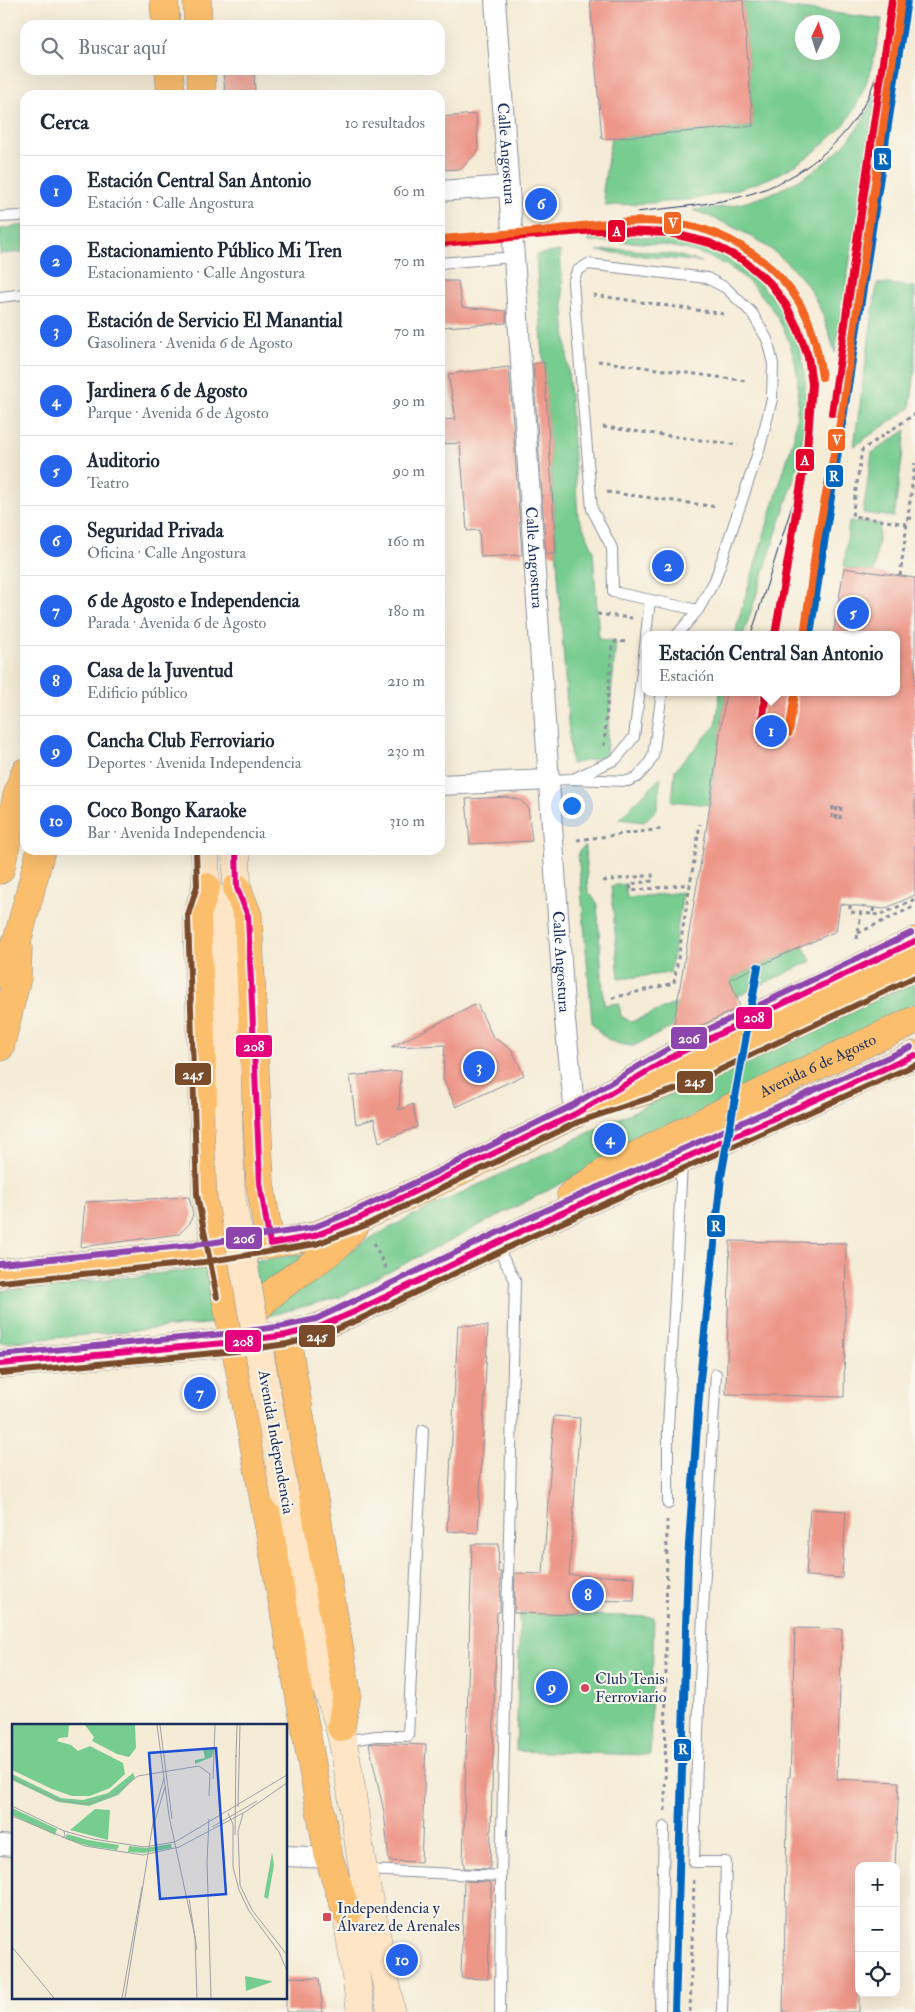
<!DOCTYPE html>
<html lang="es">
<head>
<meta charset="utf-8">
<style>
  :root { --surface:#fff; --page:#f6f6f7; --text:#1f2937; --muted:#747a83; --line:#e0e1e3; --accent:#2563eb }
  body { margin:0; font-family:"IM FELL Double Pica",serif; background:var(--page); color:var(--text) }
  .controls { position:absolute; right:15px; bottom:15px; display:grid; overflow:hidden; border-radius:10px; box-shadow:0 5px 20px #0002 }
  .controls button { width:45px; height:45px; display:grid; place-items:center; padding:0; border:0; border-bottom:1px solid var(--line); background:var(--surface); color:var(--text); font:25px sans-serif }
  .compass { position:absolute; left:795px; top:15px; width:45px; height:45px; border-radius:50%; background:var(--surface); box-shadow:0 5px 20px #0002; rotate:4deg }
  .you { position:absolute; left:571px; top:805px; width:18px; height:18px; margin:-12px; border:4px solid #fff; border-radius:50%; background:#1a73e8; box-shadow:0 0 0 8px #1a73e833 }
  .badge { display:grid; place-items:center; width:32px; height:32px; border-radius:50%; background:var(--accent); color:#fff; font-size:16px; font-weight:700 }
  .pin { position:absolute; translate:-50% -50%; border:2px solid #fff; box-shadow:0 1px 5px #0006 }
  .popup { position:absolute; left:642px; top:631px; width:258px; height:65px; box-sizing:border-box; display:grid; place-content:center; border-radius:10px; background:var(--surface); filter:drop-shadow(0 1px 4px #0005); font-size:16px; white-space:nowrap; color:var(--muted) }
  .popup b { font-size:19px; color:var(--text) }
  .popup::after { content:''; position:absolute; left:50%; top:100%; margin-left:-10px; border:10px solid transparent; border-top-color:var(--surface) }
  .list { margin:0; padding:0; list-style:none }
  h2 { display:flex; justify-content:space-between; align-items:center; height:65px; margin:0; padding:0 20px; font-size:21px }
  h2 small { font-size:16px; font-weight:400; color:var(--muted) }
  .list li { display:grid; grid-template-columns:32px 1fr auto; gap:15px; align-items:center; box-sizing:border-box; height:70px; padding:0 20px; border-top:1px solid var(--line) }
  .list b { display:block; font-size:19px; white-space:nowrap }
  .list p { margin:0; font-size:16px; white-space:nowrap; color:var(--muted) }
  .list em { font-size:16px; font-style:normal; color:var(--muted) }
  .icon { flex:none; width:28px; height:28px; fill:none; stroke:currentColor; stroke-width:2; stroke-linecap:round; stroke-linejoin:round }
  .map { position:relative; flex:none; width:915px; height:2012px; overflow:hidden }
  .search { position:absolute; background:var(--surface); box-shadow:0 5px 20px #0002; left:20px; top:20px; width:425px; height:55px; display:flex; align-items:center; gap:12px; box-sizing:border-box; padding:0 18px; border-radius:15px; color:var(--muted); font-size:19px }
  .panel { position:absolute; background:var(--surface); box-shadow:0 5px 20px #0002; left:20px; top:90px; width:425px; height:765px; border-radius:15px }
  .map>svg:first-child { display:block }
</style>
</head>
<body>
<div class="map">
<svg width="915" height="2012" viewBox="0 0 915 2012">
  <rect width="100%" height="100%" fill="#fbf7ec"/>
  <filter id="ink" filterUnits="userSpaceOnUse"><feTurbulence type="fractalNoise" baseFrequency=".02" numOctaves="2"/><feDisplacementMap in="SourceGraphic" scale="10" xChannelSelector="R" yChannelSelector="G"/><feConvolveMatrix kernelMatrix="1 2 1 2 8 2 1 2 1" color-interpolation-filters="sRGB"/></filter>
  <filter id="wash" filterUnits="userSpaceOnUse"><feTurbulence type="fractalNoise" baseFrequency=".0096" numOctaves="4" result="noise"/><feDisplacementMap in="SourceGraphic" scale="20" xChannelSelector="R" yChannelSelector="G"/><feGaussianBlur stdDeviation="1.12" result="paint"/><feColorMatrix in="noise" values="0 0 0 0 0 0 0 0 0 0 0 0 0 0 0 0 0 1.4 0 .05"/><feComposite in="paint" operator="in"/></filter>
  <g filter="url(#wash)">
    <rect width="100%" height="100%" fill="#f5ecd7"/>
    <path fill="#77cc90" stroke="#497e77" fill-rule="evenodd" d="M743,2l139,17c-6,35 -15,73 -36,103 -4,6 -11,11 -16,16 -34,33 -75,49 -122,58 -31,7 -69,7 -102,10l-3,-15 8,-53 142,-12zM802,22h30v30h-30z
      M877,91l-42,262c-7,-23 -14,-48 -28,-68 -28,-38 -71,-59 -114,-75 12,-1 25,-2 37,-4 51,-11 104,-39 132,-85 6,-9 10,-20 15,-30z
      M25,225v27l-25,2v-25z
      M589,236c37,0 77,-1 112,11 50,17 94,65 102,117 5,27 2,64 -3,91 -5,25 -15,51 -23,76 -11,34 -22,69 -34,104h-8l5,-21 54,-177c2,-21 6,-43 3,-64 -7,-49 -41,-98 -88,-116 -37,-15 -80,-16 -120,-15z
      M625,249l52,6 25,7 -105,-11z
      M560,251l18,265 15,33 6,90 17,2 -10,111 5,3 -40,9 -35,-509z
      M877,283l38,4v84l-5,37 -56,38z
      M906,430l-12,87 -31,-4 9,-60z
      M849,521l31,3 -6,48 -30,-4z
      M720,692h6l-16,113 -38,-4 3,-31 41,-45z
      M661,777l-4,32 -13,13 -25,-3z
      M585,846l3,45 9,12 7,102 15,-2 2,13 10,6 46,-19 126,-57 8,15 -178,85c-19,-1 -31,-8 -41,-24l-14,-170z
      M625,884l2,14 56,-6 -13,81 -51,6 -8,-93z
      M915,981v26l-199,97 -376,193 -84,22 28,-27 87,-54 35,-19 307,-145z
      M312,1253l-73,66 -9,-55z
      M208,1268l7,55 -215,20v-52z
      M520,1613l134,4 -4,138 -134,-4z"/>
    <g id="blocks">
      <path fill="#ed9789" d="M590,0h153l10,126 -151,13z
        M223,70h31l1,21 -30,2z
        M476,114l2,37 -17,18 -21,1v-53z
        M440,281h18l4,26 44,4v12l-64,4z
        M544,362l12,192h-10l-13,-190z
        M509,367l13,188 -41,2 -2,-27 -12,1 -7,-88 -20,1v-24l16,-1 -8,-45z
        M844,568l71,10v317l-31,14 -44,-5 -4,27 -106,48 10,28 -69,33 36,-215 19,-133h170v-57h-63z
        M506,797l14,3 8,7 4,34 -62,3 -4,-45z
        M477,1004l16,33 19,13 12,25 -68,32 -13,-28 2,-34 -54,2z
        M401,1071l-2,39 14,-6 4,23 -38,15 -5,-23 -18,5 -6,-48z
        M189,1197l4,17 -3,9 -11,11 -98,13 4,-45z
        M730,1241l116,2 -2,154 -118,-3z
        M458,1325l30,1 -10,207 -31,-2z
        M554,1416l26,2 -11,157 66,2 -1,24 -56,-1v15l-64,-2 1,-40 28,1z
        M810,1509l36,2 -4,67 -36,-2z
        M472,1544h27l-1,28h3l-1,40h-3l-1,25 -6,232 -26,-1v-6l-1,-1z
        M795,1628l47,1 -5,150 62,3 -4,84h-36v146h-76l5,-235h2z
        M374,1743l52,2 -5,117 -32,-1 -5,-49 -15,-68z
        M464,1881l26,1 1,4 -3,93 -27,-1z
        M286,1977l33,1 4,34h-37z"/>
    </g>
  </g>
  <g filter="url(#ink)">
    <use href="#blocks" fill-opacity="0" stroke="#888e9a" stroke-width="1"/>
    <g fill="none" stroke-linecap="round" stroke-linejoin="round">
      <defs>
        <path id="lane" d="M0,217l19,-1
          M440,263l74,-6
          M0,297l25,-3
          M646,635l4,-35
          M677,635l21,-25 17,-30 45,-133 12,-48 1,-35 -6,-25 -15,-26 -26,-25 -19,-10 -119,-14 -11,7 -4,12 19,226 20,39 1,44 85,18
          M575,778l41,-19 18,-22 12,-99
          M548,780l24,-1 56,2 9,-4 11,-12 5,-9 9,-64
          M496,1245l19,35 -14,596 -1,136
          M716,1374c-10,163 -18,325 -22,488h32l-4,150
          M668,1504v-77l14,-264
          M344,1741l32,-5h32l15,-306
          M365,1870l136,6
          M660,2012l4,-185"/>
        <g id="street">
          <path id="s1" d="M495,0l19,257 51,764 10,93"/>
          <path d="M440,191l68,-5"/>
          <path d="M440,785l108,-5"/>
          <path d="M0,1845l14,1"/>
          <path d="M286,1856l43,2"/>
        </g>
        <path id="secondary" d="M205,850l1,37 16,28 6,197
          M226,908l11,-20 -1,-38
          M285,1495l33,174c31,60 33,134 45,200 8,48 21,95 28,143
          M347,1890v24l14,98"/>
        <g id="primary">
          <path d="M164,0l2,25"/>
          <path d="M197,0l1,25"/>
          <path d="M169,70l2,25"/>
          <path d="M201,70l1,25"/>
          <path d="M0,870l17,-74 8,-24"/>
          <path d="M206,887l-9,28 9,279 44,229 79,435 18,56"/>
          <path d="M237,888l11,28 12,267 10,61"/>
          <path d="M0,973l18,-35 23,-88"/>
          <path d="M0,1047l17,-70 1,-29"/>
          <path d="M629,1096l55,-19 231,-110"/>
          <path id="s2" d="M571,1195l40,-27 182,-91 122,-57"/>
          <path d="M0,1273l203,-20 67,-9 44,-8 48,-19 83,-39 130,-64 100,-59 240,-114"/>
          <path d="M242,1330c21,-40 63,-57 96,-85 6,-6 12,-14 18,-21"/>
          <path d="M286,1335l61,359 -6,33"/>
          <path d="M0,1364l235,-22 51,-7 33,-8 35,-15 172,-83 389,-174"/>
        </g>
      </defs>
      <use href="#lane" stroke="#888e9a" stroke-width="12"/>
      <use href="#street" stroke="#888e9a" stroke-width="22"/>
      <use href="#secondary" stroke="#888e9a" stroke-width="29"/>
      <use href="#primary" stroke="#888e9a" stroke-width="29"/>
      <path stroke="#888e9a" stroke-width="3" stroke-dasharray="4 4" stroke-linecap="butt" d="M593,295l131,19
        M598,361l149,20
        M603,427l135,18
        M607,492l111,15
        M908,518l7,1
        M907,524l-55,-8 10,-66 53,-36
        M900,576l15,-113
        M597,614l35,4
        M604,746l8,-101 4,-4 12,1
        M832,818l1,-13
        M836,819l1,-14
        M840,819l1,-13
        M577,840l85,-11
        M603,881l49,-6 1,6 -23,3 1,7 59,-7
        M850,905v7l22,2
        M874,908l-2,6 8,1 35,-16
        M858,933l57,-27
        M857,939l4,-26
        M612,998l62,-15 26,-159
        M374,1243l12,26
        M665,1811l2,-291
        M690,2012l4,-134"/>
      <use href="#lane" stroke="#fff" stroke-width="10"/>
      <use href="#street" stroke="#fff" stroke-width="20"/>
      <use href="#secondary" stroke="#fde5c5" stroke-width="28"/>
      <use href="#primary" stroke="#fabe6d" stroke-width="28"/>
      <path stroke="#1b2f5e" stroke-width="1" d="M637,212c36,-5 78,-7 113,-18 49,-14 97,-52 119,-99 6,-14 10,-29 15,-44
        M751,635l52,-164"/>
      <defs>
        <path id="secondary-bridge" d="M228,1112l3,82 54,301"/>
      </defs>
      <use href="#secondary-bridge" stroke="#888e9a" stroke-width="29" stroke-linecap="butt"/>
      <use href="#secondary-bridge" stroke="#fde5c5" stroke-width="28"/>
      <defs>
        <path id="bus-1" d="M236,850l1,38 11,28 12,267 10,61
          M270,1244l44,-8 48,-19 213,-103 100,-59 240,-114
          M0,1364l235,-22 51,-7 33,-8 35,-15 172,-83 389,-174"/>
        <path id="bus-2" d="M196,850l1,36 -9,29 9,280 20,102
          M1,1282l203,-20 112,-18 50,-19 212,-103 110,-37 227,-108
          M1,1373l235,-22 51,-7 35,-9 36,-15 172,-83 385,-172"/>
        <path id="bus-3" d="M0,1264l202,-20 110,-16 47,-19 82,-39 130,-64 100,-59 240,-114
          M0,1355l234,-22 50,-7 32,-7 206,-98 389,-174"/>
      </defs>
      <use href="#bus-1" stroke="#fbf7ec" stroke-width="10"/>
      <use href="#bus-2" stroke="#fbf7ec" stroke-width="10"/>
      <use href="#bus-3" stroke="#fbf7ec" stroke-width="10"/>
      <use href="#bus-1" stroke="#e5007d" stroke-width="6"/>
      <use href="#bus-2" stroke="#7a4b2a" stroke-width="6"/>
      <use href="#bus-3" stroke="#8e44ad" stroke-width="6"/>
      <defs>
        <path id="rail-1" d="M810,635l97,-635
          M675,2012l13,-452 12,-180 21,-203 37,-210"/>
        <path id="rail-2" d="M440,243l155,-13 75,3 40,10 33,17 27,23 16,22 12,24 10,28 4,27 -5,65 -32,186
          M832,413l60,-413
          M761,730l5,-38"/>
        <path id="rail-3" d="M441,239c34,-3 68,-5 102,-8 40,-5 80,-12 121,-9 61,4 121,43 145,100 7,18 10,37 13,55
          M804,635l13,-95 26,-133 58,-406
          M789,733l6,-40"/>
      </defs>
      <use href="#rail-1" stroke="#fbf7ec" stroke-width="11"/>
      <use href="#rail-2" stroke="#fbf7ec" stroke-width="11"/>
      <use href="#rail-3" stroke="#fbf7ec" stroke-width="11"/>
      <use href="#rail-1" stroke="#0065bd" stroke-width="8"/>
      <use href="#rail-2" stroke="#e4002b" stroke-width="8"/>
      <use href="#rail-3" stroke="#f26522" stroke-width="8"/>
    </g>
  </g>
  <g fill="#d1495b" stroke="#fbf7ec" stroke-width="2">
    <circle cx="585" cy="1688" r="5"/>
    <rect x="322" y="1912" width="10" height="10" rx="2.5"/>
  </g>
  <g text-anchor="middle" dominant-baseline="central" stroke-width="4" stroke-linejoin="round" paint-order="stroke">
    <g font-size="16" fill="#1b2f5e" stroke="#fbf7ec">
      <text stroke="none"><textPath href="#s1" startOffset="154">Calle Angostura</textPath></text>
      <text stroke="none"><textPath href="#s1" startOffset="559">Calle Angostura</textPath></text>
      <text stroke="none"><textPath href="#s1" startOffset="964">Calle Angostura</textPath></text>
      <text stroke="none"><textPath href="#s2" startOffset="279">Avenida 6 de Agosto</textPath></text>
      <text transform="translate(276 1442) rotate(80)">Avenida Independencia</text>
    </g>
    <g font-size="16" fill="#1b2f5e" stroke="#fbf7ec" text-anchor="start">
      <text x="595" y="1679">Club Tenis<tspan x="595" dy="18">Ferroviario</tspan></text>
      <text x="337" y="1908">Independencia y<tspan x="337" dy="18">Álvarez de Arenales</tspan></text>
    </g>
  </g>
  <g transform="translate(12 1724)">
    <rect width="275" height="275" fill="#f5ecd7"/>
    <path d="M0,1h57l-1,12 -9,1 -2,3 14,4 7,6 12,-5 33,17 2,11 -15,14 -20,8h-18l-20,-7 -40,-19zM73,1h50l1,23 -7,9 -12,-3 -25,-13 2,-4zM191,25h11l-2,8 -17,7v-4l10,-2zM121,49l2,5 -17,17 -29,11 -31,-4 -46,-22v-6l49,24 22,2 25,-7zM0,84l45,21 -2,6 -43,-20zM83,85l15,1 -2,30 -38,-10zM55,110l21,6 31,5 -2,5 -28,-4 -24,-7zM159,120l1,4 -28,5 -16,-1 1,-6 16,2zM260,129l2,12 -6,34 -4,-2zM233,252l26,5 1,1 -26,9z" fill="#77cc90"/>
    <path fill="none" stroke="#9ea0a7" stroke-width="1" d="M145,1l12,91M148,1l12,94M224,33l1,-32M0,54l46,22 28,4 27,-9 25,-19 61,-10 11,8 -1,22M201,55l2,-54M0,82l52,25 1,5 -3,2M226,83l2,-82M216,89l5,11v43l6,23 10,21 30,41 8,19M231,90l-5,17 2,54 12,25 35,45M0,92l73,30 58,9 36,-8 66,-35 42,-29M157,92l26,121 2,61M197,95l-2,43 4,136M142,100l11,-37M200,103l45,-26M52,107l29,8 51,8 31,-5 112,-67M223,111l1,-80M177,175l8,51M0,223l42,51M110,274l20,-111M113,274l30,-188 9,-32"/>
    <path fill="#1d4ed8" fill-opacity="0.15" stroke="#1d4ed8" stroke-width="2.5" d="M204,24l10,146 -66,5 -11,-146z"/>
    <rect width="275" height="275" fill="none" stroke="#1b2f5e" stroke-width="2.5"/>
  </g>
  <g stroke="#fbf7ec" stroke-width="2">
    <rect x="873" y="147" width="19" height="24" rx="5" fill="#0065bd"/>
    <rect x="663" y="211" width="19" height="24" rx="5" fill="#f26522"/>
    <rect x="607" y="219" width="19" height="24" rx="5" fill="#e4002b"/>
    <rect x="827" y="428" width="19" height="24" rx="5" fill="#f26522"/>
    <rect x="795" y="448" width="20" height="24" rx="5" fill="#e4002b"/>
    <rect x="825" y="464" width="19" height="24" rx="5" fill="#0065bd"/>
    <rect x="735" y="1006" width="38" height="24" rx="5" fill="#e5007d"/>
    <rect x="670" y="1026" width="38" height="24" rx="5" fill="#8e44ad"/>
    <rect x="235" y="1034" width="38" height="24" rx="5" fill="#e5007d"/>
    <rect x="174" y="1062" width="38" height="24" rx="5" fill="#7a4b2a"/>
    <rect x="676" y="1070" width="38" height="24" rx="5" fill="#7a4b2a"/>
    <rect x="706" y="1214" width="20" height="24" rx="5" fill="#0065bd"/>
    <rect x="225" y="1226" width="38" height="24" rx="5" fill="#8e44ad"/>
    <rect x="298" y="1324" width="38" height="24" rx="5" fill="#7a4b2a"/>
    <rect x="224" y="1329" width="38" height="24" rx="5" fill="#e5007d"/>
    <rect x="673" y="1738" width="19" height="24" rx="5" fill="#0065bd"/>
  </g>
  <g font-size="14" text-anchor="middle" font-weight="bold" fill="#fff">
    <text x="883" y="164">R</text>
    <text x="673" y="228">V</text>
    <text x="617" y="236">A</text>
    <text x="837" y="445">V</text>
    <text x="805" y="465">A</text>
    <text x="834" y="481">R</text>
    <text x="754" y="1022">208</text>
    <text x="689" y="1043">206</text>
    <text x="254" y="1051">208</text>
    <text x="193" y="1079">245</text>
    <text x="695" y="1086">245</text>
    <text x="716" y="1231">R</text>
    <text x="244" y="1243">206</text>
    <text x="317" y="1341">245</text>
    <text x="243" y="1346">208</text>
    <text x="683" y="1754">R</text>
  </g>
</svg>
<div class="controls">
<button>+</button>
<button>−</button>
<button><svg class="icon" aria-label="locate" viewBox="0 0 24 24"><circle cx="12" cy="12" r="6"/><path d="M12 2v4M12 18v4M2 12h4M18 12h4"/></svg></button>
</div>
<svg class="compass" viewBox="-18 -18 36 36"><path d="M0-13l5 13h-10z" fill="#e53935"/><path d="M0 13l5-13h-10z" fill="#747a83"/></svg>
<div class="you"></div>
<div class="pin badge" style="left:771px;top:731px">1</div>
<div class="popup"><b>Estación Central San Antonio</b>Estación</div>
<div class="pin badge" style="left:668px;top:566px">2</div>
<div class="pin badge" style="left:479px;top:1067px">3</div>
<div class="pin badge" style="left:610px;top:1139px">4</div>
<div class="pin badge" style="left:853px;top:613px">5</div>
<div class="pin badge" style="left:541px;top:204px">6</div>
<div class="pin badge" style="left:200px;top:1393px">7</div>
<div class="pin badge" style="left:588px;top:1595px">8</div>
<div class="pin badge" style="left:552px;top:1687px">9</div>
<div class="pin badge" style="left:402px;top:1960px">10</div>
<div class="search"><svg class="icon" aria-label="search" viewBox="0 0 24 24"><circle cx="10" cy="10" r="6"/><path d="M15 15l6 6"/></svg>Buscar aquí</div>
<section class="panel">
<h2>Cerca<small>10 resultados</small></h2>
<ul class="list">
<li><span class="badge">1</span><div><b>Estación Central San Antonio</b><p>Estación · Calle Angostura</p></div><em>60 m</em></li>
<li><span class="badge">2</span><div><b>Estacionamiento Público Mi Tren</b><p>Estacionamiento · Calle Angostura</p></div><em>70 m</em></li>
<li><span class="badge">3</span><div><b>Estación de Servicio El Manantial</b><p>Gasolinera · Avenida 6 de Agosto</p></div><em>70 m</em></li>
<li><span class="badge">4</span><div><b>Jardinera 6 de Agosto</b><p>Parque · Avenida 6 de Agosto</p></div><em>90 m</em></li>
<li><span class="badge">5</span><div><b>Auditorio</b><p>Teatro</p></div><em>90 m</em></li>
<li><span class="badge">6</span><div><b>Seguridad Privada</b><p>Oficina · Calle Angostura</p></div><em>160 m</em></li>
<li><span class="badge">7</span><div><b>6 de Agosto e Independencia</b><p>Parada · Avenida 6 de Agosto</p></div><em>180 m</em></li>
<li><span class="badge">8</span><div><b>Casa de la Juventud</b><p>Edificio público</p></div><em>210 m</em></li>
<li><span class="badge">9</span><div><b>Cancha Club Ferroviario</b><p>Deportes · Avenida Independencia</p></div><em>230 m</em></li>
<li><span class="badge">10</span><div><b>Coco Bongo Karaoke</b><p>Bar · Avenida Independencia</p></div><em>310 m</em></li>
</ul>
</section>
</div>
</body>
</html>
